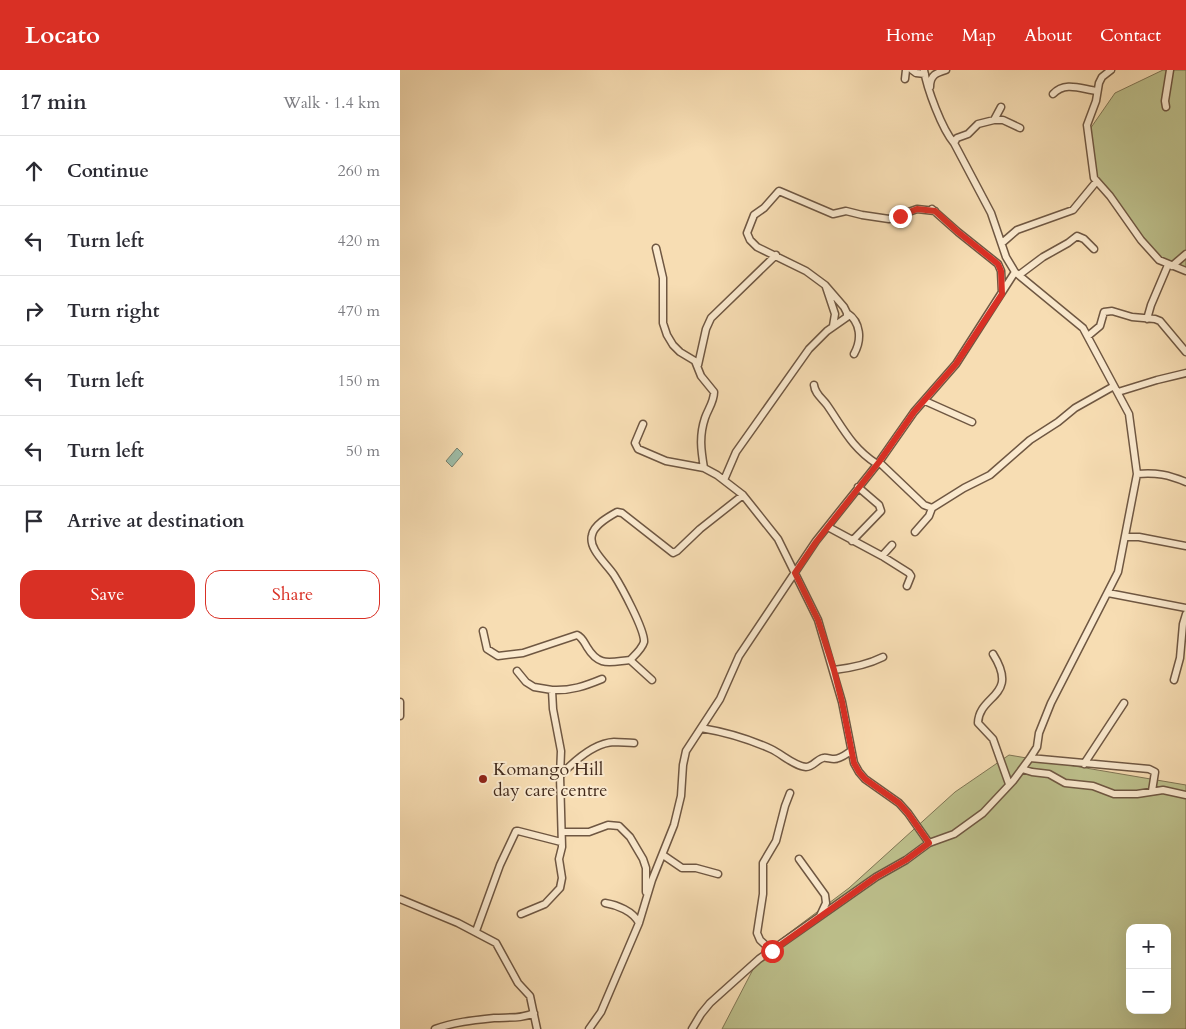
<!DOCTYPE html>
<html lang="en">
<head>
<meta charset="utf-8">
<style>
  :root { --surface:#fff; --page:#f2f2f3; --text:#2b2b33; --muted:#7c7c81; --line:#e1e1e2; --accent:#d93025 }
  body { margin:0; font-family:Cardo,serif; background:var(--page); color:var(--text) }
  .controls { position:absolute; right:15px; bottom:15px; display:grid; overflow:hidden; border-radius:10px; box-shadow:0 5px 20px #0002 }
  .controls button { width:45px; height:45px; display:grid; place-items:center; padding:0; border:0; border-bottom:1px solid var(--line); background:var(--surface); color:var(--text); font:25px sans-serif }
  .stop { position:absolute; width:15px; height:15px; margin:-11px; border:4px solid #d93025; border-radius:50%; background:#fff }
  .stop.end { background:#d93025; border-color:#fff; box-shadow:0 1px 5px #0008 }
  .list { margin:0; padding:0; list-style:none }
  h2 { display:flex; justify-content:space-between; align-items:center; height:65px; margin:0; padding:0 20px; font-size:21px }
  h2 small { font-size:16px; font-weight:400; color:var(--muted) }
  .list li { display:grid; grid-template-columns:32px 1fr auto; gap:15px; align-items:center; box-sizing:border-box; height:70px; padding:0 20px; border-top:1px solid var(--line) }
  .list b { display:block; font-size:19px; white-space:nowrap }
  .list em { font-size:16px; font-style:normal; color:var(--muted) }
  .actions { display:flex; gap:10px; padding:15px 20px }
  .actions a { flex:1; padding:11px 0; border:1px solid var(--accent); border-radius:15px; text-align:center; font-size:18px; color:var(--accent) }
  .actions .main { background:var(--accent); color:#fff }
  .icon { flex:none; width:28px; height:28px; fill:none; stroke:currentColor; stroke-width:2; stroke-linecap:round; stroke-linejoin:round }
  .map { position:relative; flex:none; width:786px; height:959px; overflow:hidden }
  header { display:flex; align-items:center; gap:30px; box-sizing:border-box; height:70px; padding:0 25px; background:var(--accent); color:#fff }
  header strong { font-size:24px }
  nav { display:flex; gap:28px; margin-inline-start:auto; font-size:18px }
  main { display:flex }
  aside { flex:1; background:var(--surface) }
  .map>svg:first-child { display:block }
</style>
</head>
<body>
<header>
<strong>Locato</strong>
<nav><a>Home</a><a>Map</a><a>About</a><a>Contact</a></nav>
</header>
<main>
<aside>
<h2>17 min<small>Walk · 1.4 km</small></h2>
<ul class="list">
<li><svg class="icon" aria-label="ahead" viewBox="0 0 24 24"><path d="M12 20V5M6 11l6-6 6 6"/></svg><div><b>Continue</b></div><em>260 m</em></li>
<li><svg class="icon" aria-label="left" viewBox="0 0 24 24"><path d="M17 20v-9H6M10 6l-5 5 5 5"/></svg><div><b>Turn left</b></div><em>420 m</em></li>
<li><svg class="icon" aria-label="right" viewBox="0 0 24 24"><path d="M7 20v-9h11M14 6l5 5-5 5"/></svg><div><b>Turn right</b></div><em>470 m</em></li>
<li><svg class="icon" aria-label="left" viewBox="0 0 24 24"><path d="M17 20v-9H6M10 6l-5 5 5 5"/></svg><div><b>Turn left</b></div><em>150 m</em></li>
<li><svg class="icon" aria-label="left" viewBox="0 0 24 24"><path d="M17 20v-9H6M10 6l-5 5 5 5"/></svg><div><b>Turn left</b></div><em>50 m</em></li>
<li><svg class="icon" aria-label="arrive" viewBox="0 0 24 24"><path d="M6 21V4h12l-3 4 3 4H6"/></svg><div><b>Arrive at destination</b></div></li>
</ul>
<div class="actions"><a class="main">Save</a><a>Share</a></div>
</aside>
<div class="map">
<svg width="786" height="959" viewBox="0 0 786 959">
  <rect width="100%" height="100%" fill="#f7ddb3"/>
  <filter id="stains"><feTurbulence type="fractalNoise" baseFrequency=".004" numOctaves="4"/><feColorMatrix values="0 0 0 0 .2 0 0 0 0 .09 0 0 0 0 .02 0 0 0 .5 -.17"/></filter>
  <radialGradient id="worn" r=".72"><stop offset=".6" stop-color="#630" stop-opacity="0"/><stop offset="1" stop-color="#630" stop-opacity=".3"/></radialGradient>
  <path fill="#bdc08c" stroke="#807554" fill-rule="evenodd" d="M763,0h23v199l-29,-13 -60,-77 -7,-50 25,-36z
    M609,685l177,30v244h-464l39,-75 88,-66 106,-96zM730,858h37v82h-37z"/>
  <path fill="#9ebda8" stroke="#798270" d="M57,378l6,6 -11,13 -6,-6z"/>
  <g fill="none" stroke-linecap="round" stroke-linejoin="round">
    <defs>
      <path id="minor" d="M512,0l4,3 9,1
        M711,0l-9,7 -3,6 -3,18 -9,24 7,53 16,18 31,44 18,20 27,11
        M505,9l1,-9
        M530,17c0,-12 6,-14 16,-17
        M653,24c12,-13 28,-5 44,-3
        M766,37l-1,-6 5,-31
        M594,50h9l17,8
        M554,73l3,-5 11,-4 10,-10 16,-4 7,-13
        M532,139l26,23 40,32 3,7 1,21
        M602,173l15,-13 56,-20 23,-28
        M256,178l7,30v45l4,12 6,10 7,7 15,9 6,15 13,16c0,10 -6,17 -9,26 -6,18 -4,32 -1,50
        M772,196l14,-12
        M619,205l24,-18 25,-14 9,-7 7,3 10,10
        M426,217l9,27 -2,12
        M447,243c14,9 15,27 7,41
        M747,249l4,-14 17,-40
        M688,266l12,-10 4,-14 8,-1 20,6 23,2 5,2 26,31
        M298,295l8,-36 5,-11 65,-63
        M414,315c1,9 8,13 13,20 16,23 25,43 50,59
        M718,322l39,-12 29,-7
        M525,331l47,21
        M243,354l-8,19 3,6 28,12 38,7 13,7 26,20 35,44 40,81 24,82 12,61 5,9 6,7 34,24 9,10 21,30
        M479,392l45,43 8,3 32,-20 26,-13 40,-35 28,-18 17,-14 39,-22
        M737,404c19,-2 32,1 49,8
        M324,410l12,-28 73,-103 18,-18 20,-14v-4l-3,-6 -19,-22 -19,-14 -49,-24 -7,-7 -3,-7 7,-18 10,-7 15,-17 54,23 13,-3 16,4 27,4 28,-10 18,2
        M428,457l54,29 27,17 2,3 -4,10
        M515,462l14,-16 3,-8
        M726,467h13l47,9
        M452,471l29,-30 -2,-6 -21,-18
        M482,486l10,-11
        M708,523l78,15
        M83,561l4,18 11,7 25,-3 54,-18c5,2 7,7 10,12 12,20 22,15 43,13 5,-5 12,-11 14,-18 1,-12 -23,-56 -30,-67 -7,-11 -26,-26 -22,-40 2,-10 16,-18 25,-23l5,1 51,40 4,-2 23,-22 43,-34
        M593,584c27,43 -14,40 -15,69l15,16 16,45
        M230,590l22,20
        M434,600c17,-2 33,-5 49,-13
        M117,601l9,11 8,5 18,3 1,19 8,42 -1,25
        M774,610l6,-22 3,-34 3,-10
        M152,620c19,1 33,-4 50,-11
        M0,632v14
        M301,658c24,4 48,11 70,21 11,5 23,17 35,18 7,0 10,-7 17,-9 3,-1 7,1 11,1 7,0 12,-5 17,-8
        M630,688l119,11 6,3 -3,19
        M684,694l40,-61
        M622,699l10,3 17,2 16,9 28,3 21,8h23l26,-4 23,5
        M162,762h27l19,-7 11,1 11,11 13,22 3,9v24
        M263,785l19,13h14l22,6
        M399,789l26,36 1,8 -6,13
        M0,829l58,24 38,20 22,40 12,13 7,33
        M205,833c12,2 28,8 34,20
        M121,844l24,-10 15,-16 2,-10 -3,-19 3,-12 -2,-71c13,-14 33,-33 54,-34 7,0 14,1 20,1
        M76,861l24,-66 16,-34h2l43,11
        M372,881l-12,-11 -3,-7 6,-39v-31l13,-22 9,-35 5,-13
        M35,959c19,-7 40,-9 59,-11 14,-1 28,1 40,-5
        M189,959l12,-17 38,-89 13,-43 22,-55 7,-29 2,-31 3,-14 34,-52 19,-43 77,-115 63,-79 35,-50 42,-48 59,-92
        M292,959l9,-15 9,-11 49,-44 117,-82 30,-17 23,-17 25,-9 29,-21 30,-32 17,-23 7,-11 2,-14 12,-30 67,-131 19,-98 -8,-60 -46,-86 -68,-56 -9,-15 -15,-44 -37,-70c-12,-14 -27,-54 -30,-73"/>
    </defs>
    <use href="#minor" stroke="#6f5742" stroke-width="9"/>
    <use href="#minor" stroke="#fae9ce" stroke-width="6"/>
  </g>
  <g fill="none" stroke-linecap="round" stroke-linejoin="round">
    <path stroke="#d93025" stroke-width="6" d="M372,881l104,-74 30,-17 23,-17 -21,-30 -9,-10 -34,-24 -6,-7 -5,-9 -12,-61 -8,-32 -16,-50 -23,-47 21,-31 63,-80 35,-50 42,-48 46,-70 -1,-23 -3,-7 -40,-32 -23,-21 -18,-2 -17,7"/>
  </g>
  <circle fill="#8f2418" stroke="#fae9ce" stroke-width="2" cx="83" cy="709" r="5"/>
  <g text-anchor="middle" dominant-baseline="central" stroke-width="4" stroke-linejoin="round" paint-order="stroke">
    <g font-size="18" fill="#422a1c" stroke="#fae9ce" text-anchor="start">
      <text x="93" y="699">Komango Hill<tspan x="93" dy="21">day care centre</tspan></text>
    </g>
  </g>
  <rect width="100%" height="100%" filter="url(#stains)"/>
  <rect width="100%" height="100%" fill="url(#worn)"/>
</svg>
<div class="controls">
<button>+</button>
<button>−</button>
</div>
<div class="stop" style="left:372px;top:881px"></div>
<div class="stop end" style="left:500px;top:146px"></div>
</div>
</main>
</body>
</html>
